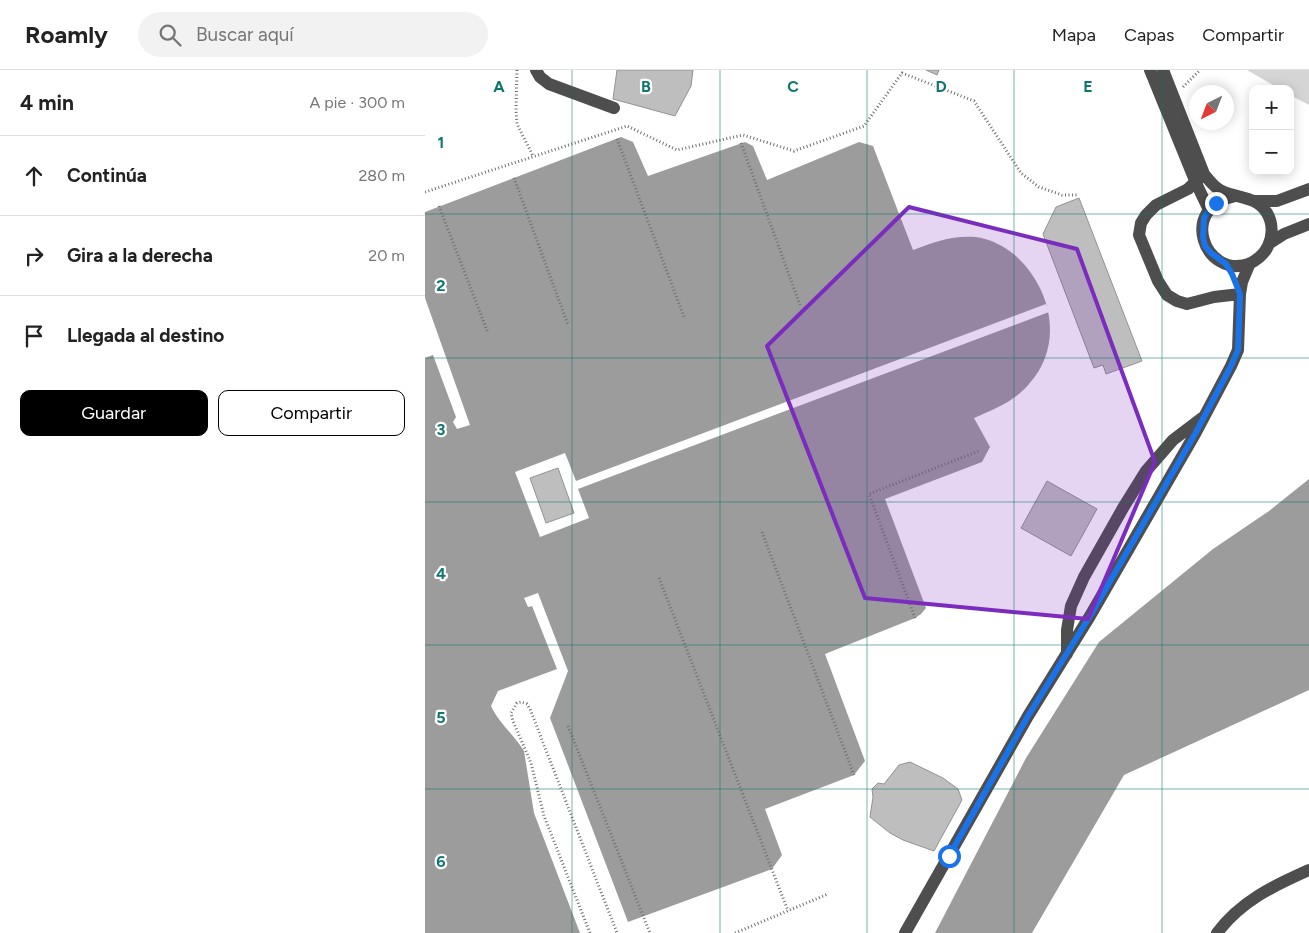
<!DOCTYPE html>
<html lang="es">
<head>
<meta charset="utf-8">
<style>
  :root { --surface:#fff; --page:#f2f2f2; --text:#222; --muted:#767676; --line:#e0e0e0; --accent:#000 }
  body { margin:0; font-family:Figtree,sans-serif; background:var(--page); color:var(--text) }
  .controls { position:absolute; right:15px; top:15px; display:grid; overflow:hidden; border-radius:10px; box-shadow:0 2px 12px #0003 }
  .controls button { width:45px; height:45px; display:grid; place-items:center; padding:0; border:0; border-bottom:1px solid var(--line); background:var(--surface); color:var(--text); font:25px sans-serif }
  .compass { position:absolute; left:764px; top:15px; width:45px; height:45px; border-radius:50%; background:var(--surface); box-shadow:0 2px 12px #0003; rotate:222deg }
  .stop { position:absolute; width:15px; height:15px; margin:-11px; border:4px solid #1a73e8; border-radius:50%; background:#fff }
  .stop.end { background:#1a73e8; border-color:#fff; box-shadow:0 1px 5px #0008 }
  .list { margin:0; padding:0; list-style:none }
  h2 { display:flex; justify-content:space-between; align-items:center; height:65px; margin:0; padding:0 20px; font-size:21px }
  h2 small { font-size:16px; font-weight:400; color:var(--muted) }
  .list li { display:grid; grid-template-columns:32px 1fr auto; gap:15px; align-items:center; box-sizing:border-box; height:80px; padding:0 20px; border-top:1px solid var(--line) }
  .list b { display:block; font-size:19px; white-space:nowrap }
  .list em { font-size:16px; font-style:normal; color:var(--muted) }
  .actions { display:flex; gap:10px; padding:15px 20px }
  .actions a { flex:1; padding:11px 0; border:1px solid var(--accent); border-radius:10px; text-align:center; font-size:18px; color:var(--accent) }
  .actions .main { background:var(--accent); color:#fff }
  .icon { flex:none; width:28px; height:28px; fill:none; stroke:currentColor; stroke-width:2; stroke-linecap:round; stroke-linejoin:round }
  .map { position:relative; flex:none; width:884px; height:863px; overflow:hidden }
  header { display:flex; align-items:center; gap:30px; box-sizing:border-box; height:70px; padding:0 25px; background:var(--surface); border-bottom:1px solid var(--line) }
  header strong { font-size:24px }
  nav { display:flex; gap:28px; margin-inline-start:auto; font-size:18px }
  .search { width:350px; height:45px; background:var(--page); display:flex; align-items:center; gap:12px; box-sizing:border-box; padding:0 18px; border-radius:28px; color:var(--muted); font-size:19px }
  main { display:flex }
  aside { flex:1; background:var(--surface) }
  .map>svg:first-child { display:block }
</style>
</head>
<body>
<header>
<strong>Roamly</strong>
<div class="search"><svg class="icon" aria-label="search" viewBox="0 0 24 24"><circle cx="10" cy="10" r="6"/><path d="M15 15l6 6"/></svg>Buscar aquí</div>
<nav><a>Mapa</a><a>Capas</a><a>Compartir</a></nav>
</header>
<main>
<aside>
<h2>4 min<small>A pie · 300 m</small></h2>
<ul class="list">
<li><svg class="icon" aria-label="ahead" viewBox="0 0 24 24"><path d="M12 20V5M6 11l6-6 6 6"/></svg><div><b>Continúa</b></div><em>280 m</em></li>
<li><svg class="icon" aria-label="right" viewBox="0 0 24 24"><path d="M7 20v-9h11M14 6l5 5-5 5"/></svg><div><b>Gira a la derecha</b></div><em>20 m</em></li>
<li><svg class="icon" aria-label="arrive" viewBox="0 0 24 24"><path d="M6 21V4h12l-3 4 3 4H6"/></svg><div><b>Llegada al destino</b></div></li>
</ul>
<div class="actions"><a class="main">Guardar</a><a>Compartir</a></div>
</aside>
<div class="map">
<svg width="884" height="863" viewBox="0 0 884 863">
  <rect width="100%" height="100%" fill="#fff"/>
  <path fill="#d5d5d5" d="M822,0h62v35l-19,-10v-6h-10z"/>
  <path fill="#9c9c9c" d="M196,67l12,5 15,34 97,-34 8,4 14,34 92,-38 14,4 40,104c21,-8 40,-15 63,-13 15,2 30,10 41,20 35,33 47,88 12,127 -14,17 -34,25 -55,34l16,29 -8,15 -97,37 41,109 -5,6 -6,4 -90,36 40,107 -11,14 -89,34 17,46 -10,14 -144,53 -78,-204 18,-47 -30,-78 -14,5 4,9 4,-1 25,63 -59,22 -7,15c8,17 23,29 33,45l10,62 46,120h-155v-575l8,-3 23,62 -3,5 4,7 13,-4 -45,-127v-86z
    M884,409v211l-185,85 -92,158h-97l91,-175 73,-116 114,-93 56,-38z"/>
  <path fill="#fff" d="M621,234l3,8 -471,177 11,29 -49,19 -25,-65 50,-19 11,28z"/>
  <path fill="#bebebe" stroke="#929292" d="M192,0h76l-2,16 -16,30 -62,-17z
    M501,0h13l-2,5z
    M654,128l63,163 -36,13 -3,-9 -9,3 -51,-134 13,-27z
    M133,398l16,45 -28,10 -16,-45z
    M622,411l50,28 -26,47 -50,-28z
    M485,692l33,16 15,11 4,11 -28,51 -31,-11 -13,-7 -20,-16 3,-20 -1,-8 6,-6 6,1 15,-19z"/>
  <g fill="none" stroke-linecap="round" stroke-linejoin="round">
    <path stroke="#707070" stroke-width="3" stroke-dasharray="1 2.5" stroke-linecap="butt" d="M92,0l-1,41 1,13 16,32
      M758,17l17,-17
      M192,69l67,178
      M316,73l59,162
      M89,108l54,147
      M0,122l202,-66 50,24 66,-15 51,16 70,-25 38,-53 72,28 47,72 18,14 23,8h16
      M14,136l49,127
      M337,462l92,243
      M234,508l129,333
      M490,548l-46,-124 110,-43
      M143,656l82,207
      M165,863l-46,-117 -13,-53 -18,-42 -2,-8 6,-10 4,-1 6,2 3,5 87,224
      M310,863l93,-39"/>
    <path stroke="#4e4e4e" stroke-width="12" d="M111,0l4,7 9,7 65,24
      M725,0l46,113 13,27
      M738,0l41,104c5,6 9,12 16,16 17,9 36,5 47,23 6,10 6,23 1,33 -4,9 -11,14 -19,18 -45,15 -71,-57 -14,-68
      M779,104l-16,15 -32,16 -10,10 -5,8 -2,12 19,46 9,14 10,6 10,3 27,-7 26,-3
      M830,131h22l32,-12
      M845,173l14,-9 25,-10
      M642,584v-24l4,-24 13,-29 39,-69 23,-37 27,-31 29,-22
      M480,863l123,-217 62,-100 105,-182 36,-68 7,-16 2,-56 2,-12 8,-19
      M792,863c24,-32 56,-47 92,-63"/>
  </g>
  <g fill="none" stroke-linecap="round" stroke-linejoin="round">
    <path stroke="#1a73e8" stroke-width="6" d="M524,786l79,-140 62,-100 105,-182 36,-68 7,-16 2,-56 -8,-20 -6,-10 -15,-11 -6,-7 -2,-9 1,-19 5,-8 7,-7"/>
  </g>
  <path fill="#7b2cbf" fill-opacity="0.2" stroke="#7b2cbf" stroke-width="4" stroke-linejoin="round" d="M484,137l168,42 78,213 -67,157 -223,-21 -98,-252z"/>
  <path fill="none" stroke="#0f766e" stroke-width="1" stroke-opacity="0.55" d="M147,0v863M295,0v863M442,0v863M589,0v863M737,0v863M0,144h884M0,288h884M0,432h884M0,575h884M0,719h884"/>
  <g font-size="16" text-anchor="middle" font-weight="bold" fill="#0f766e" stroke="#fff" stroke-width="4.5" stroke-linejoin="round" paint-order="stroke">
    <text x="74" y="22">A</text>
    <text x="221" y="22">B</text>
    <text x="368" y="22">C</text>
    <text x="516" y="22">D</text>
    <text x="663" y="22">E</text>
    <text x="16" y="78">1</text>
    <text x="16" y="221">2</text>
    <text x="16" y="365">3</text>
    <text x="16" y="509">4</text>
    <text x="16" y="653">5</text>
    <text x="16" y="797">6</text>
  </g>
</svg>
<div class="controls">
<button>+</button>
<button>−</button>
</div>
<svg class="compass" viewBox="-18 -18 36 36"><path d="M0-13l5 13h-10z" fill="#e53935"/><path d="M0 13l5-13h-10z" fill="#767676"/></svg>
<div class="stop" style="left:524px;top:786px"></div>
<div class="stop end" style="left:791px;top:133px"></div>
</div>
</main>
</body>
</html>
